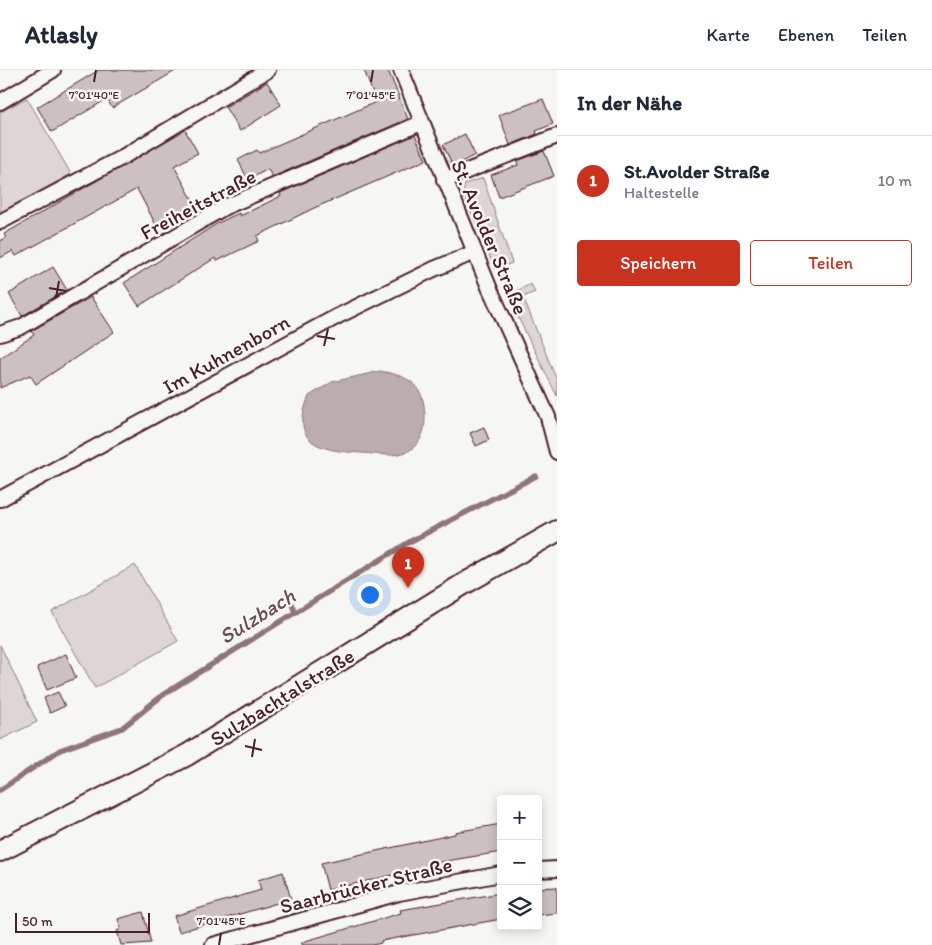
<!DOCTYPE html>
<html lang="de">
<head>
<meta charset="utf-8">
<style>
  :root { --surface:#fff; --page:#f2f2f3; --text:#1f2937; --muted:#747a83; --line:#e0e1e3; --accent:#c8321e }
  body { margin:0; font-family:Itim,sans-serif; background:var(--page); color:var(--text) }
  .controls { position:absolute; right:15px; bottom:15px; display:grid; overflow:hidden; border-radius:5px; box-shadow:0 2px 12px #0003 }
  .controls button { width:45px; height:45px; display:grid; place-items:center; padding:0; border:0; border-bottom:1px solid var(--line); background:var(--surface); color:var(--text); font:25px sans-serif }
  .scale { position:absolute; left:15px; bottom:12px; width:135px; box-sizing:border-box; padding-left:5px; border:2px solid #4a1f2b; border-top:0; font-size:14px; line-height:18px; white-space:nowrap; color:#4a1f2b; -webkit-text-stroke:4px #f6f6f2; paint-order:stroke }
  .you { position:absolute; left:369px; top:524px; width:18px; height:18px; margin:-12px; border:4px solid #fff; border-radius:50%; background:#1a73e8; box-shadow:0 0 0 8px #1a73e833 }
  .badge { display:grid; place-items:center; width:32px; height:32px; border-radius:50%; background:var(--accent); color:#fff; font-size:16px; font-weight:700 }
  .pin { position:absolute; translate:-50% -41px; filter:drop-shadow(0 1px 2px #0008) }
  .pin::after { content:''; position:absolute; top:26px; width:18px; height:15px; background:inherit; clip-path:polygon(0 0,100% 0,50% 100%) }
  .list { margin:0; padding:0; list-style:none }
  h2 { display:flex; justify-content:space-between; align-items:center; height:65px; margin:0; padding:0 20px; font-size:21px }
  h2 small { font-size:16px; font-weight:400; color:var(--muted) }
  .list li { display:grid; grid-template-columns:32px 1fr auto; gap:15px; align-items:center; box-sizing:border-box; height:90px; padding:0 20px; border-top:1px solid var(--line) }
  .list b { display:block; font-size:19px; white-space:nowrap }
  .list p { margin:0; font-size:16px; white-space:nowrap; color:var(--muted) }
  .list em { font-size:16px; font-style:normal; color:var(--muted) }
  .actions { display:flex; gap:10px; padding:15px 20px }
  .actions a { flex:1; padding:11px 0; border:1px solid var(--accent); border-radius:5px; text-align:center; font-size:18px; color:var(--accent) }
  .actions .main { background:var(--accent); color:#fff }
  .icon { flex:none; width:28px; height:28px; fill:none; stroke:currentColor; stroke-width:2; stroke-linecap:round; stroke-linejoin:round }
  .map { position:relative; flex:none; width:557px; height:875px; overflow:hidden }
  header { display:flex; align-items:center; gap:30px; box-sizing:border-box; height:70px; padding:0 25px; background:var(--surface); border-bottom:1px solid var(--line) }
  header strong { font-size:24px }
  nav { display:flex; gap:28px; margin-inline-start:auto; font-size:18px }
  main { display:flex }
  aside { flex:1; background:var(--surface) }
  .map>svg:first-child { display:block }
</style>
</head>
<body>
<header>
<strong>Atlasly</strong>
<nav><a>Karte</a><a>Ebenen</a><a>Teilen</a></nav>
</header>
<main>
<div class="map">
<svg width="557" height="875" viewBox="0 0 557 875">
  <rect width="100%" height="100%" fill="#f6f6f2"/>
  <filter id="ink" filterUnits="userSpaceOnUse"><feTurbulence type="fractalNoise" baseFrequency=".02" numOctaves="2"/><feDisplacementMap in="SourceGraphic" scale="10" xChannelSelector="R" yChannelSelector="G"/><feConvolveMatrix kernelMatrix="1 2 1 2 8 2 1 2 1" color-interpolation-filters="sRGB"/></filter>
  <g filter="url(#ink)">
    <path fill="#ddd6d5" stroke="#947a80" d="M27,28l44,76 -71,40v-102z
      M483,108l29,85 -17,6 -32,-76 2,-9z
      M531,214l4,8 -12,5 34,84v15l-46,-93 3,-11z
      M135,495l43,76 -83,47 -43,-76z
      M0,575l37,77 -37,18z"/>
    <path fill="#bbadae" stroke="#8e747a" d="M380,301c22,4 40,9 44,34 2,15 2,31 -10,42 -13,12 -35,7 -52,6 -39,-2 -74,-8 -53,-57l23,-14z"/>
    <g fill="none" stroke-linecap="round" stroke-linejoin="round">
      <path stroke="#8e747a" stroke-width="5.5" d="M292,534l3,9
        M0,720l60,-40 62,-22 42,-34 245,-152 127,-66"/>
    </g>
    <path fill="#ccc1c0" stroke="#4a1f2b" d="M99,0h78l-65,38 -5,-9 -55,33 -15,-25z
      M364,0h24l20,49 -136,58 -4,-8 -20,11 -10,-20 19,-10 2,3 117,-51z
      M267,12l14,23 -41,26 -15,-24z
      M543,29l10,25 -17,7 1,3 -27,11 -11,-30z
      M185,60l13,23 -24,13 21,38 -39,21 -19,-36 -121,67 -3,-5 -13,7v-17l6,-3 -2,-4z
      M465,64l10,21 -22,11 -10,-21z
      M415,65l11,25 -112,48 -57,28 2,5 -42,20 -2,-3 -76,48 -15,-23 94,-60 21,-10 1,3 41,-20 -1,-3z
      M544,81l10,25 -55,21 -8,-22 27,-10 -1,-4z
      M53,197l14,23 -45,26 -13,-22z
      M91,227l23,35 -78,52 -6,-9 -30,13v-30l34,-23 -3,-4z
      M484,357l5,13 -13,6 -6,-13z
      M66,584l10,24 -29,12 -10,-23z
      M58,622l7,14 -15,7 -6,-15z
      M501,754v28l-61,10v2l-112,26 -7,-27 134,-29v-2z
      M283,802l8,27 -112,33 -5,-16 87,-26 -3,-10z
      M557,817v26l-19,2v-27z
      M501,823v26l-120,22v2l-8,2h-71v-3l99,-29 -1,-3z
      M143,842l8,31 -30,2 -4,-14 4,-2 -3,-10z"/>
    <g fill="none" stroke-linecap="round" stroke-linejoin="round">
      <defs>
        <path id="minor" d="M401,0l88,217 59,130 9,35
          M0,32l53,-32
          M444,110l113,-44
          M0,152l121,-64 147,-88
          M0,264l21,-7 204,-120 196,-84
          M0,429l338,-183 96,-47 41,-17
          M538,800l19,-1
          M213,875l186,-52 102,-19"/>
        <path id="secondary" d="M0,781l187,-96 275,-170 95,-54"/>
      </defs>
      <use href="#minor" stroke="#4a1f2b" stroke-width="18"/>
      <use href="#secondary" stroke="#4a1f2b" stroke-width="24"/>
      <use href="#minor" stroke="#f6f6f2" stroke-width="14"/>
      <use href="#secondary" stroke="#f6f6f2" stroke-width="20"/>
    </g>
  </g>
  <path fill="none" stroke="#4a1f2b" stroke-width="2" d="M94,12l2,-12M371,12l2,-12M49,218l17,3M56,228l3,-17M317,266l18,3M324,276l4,-17M245,676l17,4M252,687l3,-18M219,875l2,-12"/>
  <g text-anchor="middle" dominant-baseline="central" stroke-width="5" stroke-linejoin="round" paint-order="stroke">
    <g font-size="21" fill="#4a1f2b" stroke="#f6f6f2">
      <text transform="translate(198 134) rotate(-28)">Freiheitstraße</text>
      <text transform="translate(490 167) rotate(67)">St. Avolder Straße</text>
      <text transform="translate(226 284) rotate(-29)">Im Kuhnenborn</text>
      <text transform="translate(282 627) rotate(-32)">Sulzbachtalstraße</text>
      <text transform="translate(366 815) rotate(-14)">Saarbrücker Straße</text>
    </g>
    <g font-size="22" font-style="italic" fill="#6c4a52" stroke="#f6f6f2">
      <text transform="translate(257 546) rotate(-32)">Sulzbach</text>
    </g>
  </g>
  <g font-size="12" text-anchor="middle" fill="#4a1f2b" stroke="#f6f6f2" stroke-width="5" stroke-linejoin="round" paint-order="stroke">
    <text x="94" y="29">7°01'40"E</text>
    <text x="371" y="29">7°01'45"E</text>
    <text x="221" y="855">7°01'45"E</text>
  </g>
</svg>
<div class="controls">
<button>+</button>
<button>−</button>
<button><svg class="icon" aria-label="layers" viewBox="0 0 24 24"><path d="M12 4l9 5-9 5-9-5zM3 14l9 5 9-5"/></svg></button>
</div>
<div class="scale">50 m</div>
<div class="you"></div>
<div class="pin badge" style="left:408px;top:518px">1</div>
</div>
<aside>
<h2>In der Nähe<small></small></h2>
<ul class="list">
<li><span class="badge">1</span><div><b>St.Avolder Straße</b><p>Haltestelle</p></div><em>10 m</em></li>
</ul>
<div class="actions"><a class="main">Speichern</a><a>Teilen</a></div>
</aside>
</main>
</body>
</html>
